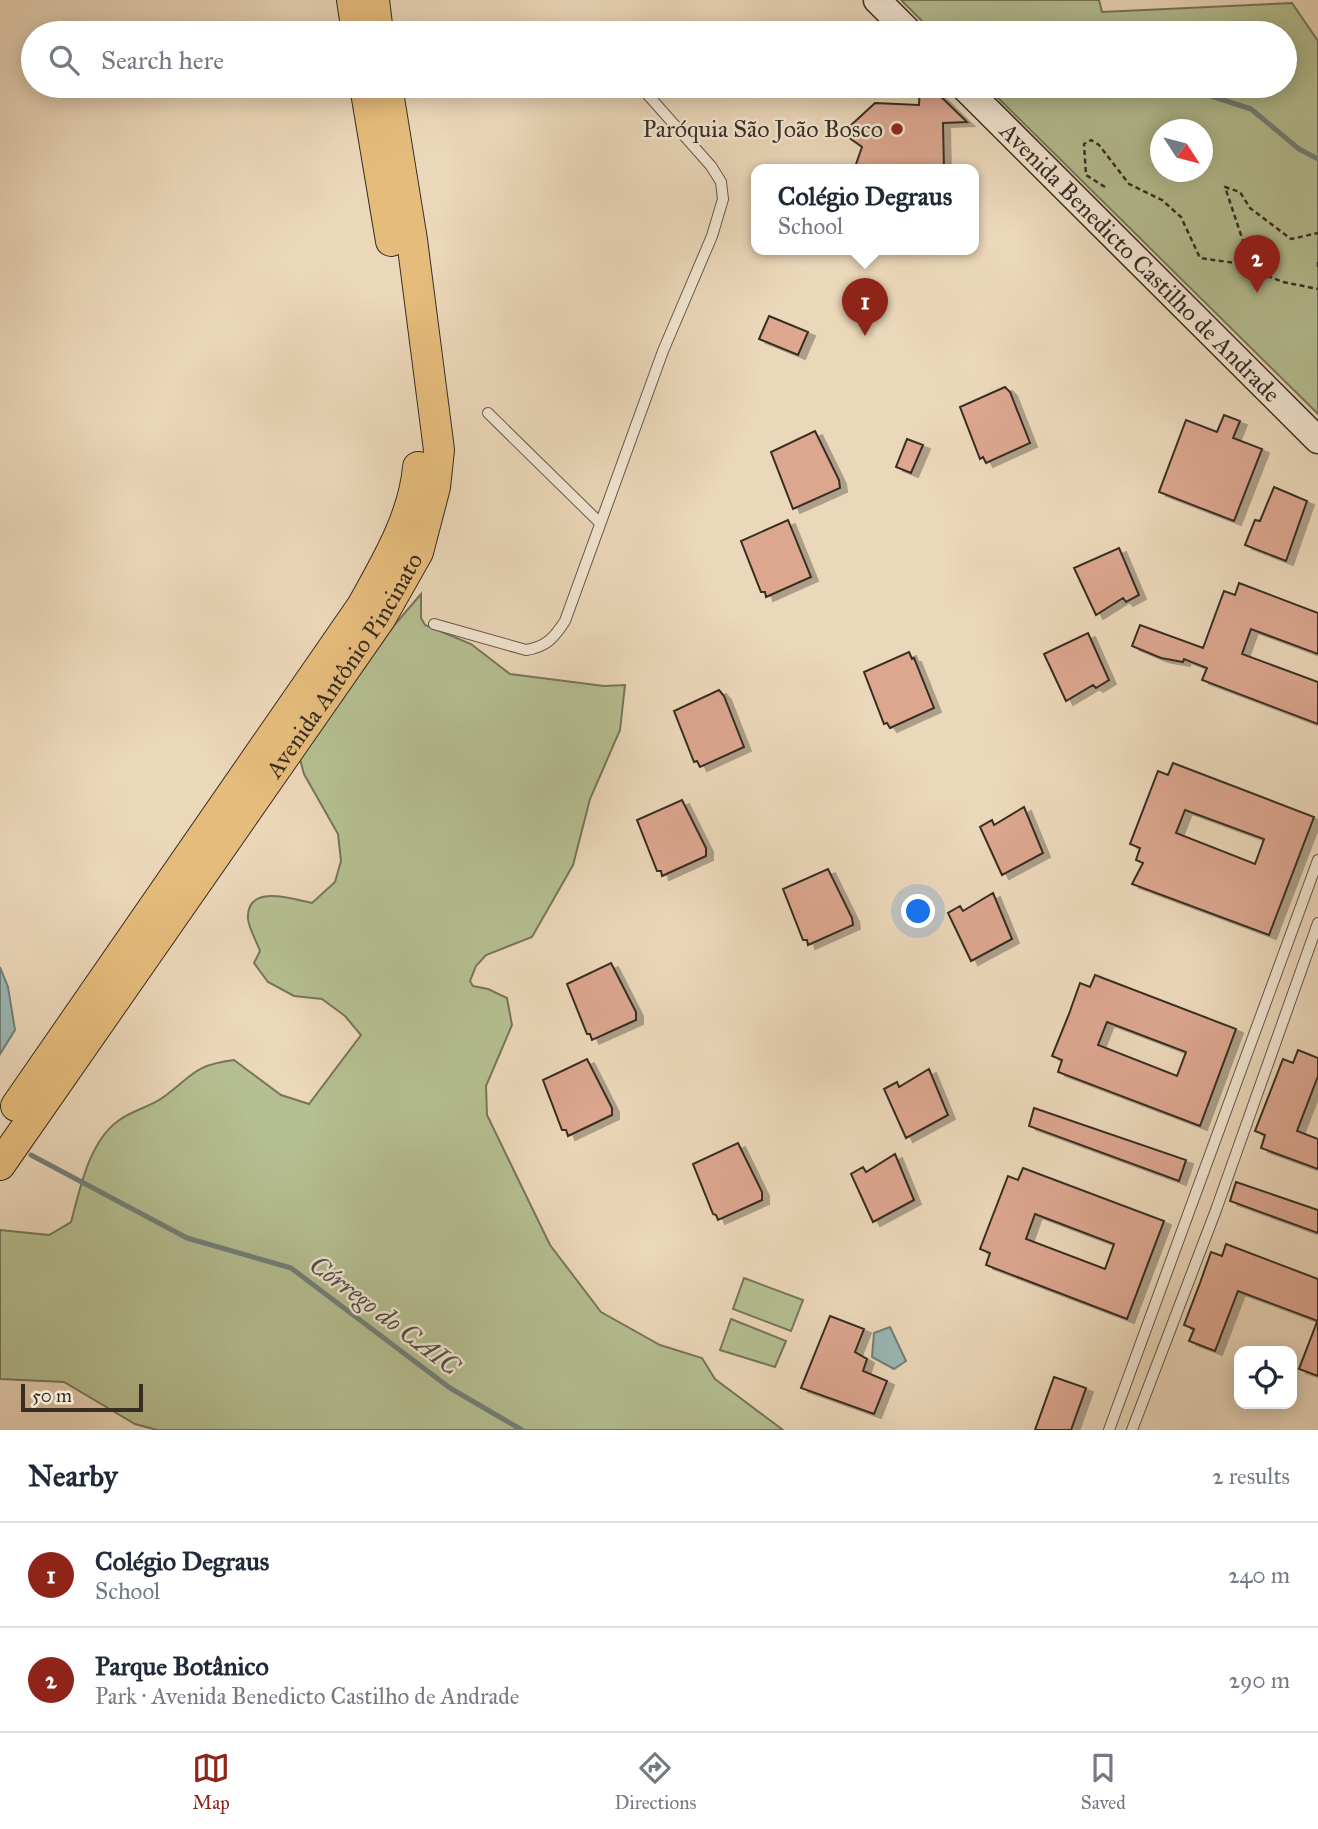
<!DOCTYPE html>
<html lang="en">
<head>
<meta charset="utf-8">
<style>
  :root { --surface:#fff; --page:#f6f6f7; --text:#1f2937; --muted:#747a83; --line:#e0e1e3; --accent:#8f2418 }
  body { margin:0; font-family:"IM FELL Great Primer",serif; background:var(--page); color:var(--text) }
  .controls { position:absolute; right:21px; bottom:21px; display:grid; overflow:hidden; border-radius:14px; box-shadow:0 4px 18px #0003 }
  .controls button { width:63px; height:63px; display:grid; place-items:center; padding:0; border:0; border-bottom:2px solid var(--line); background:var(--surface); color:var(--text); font:35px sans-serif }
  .compass { position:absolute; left:1150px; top:119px; width:63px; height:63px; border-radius:50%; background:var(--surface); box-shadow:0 4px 18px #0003; rotate:126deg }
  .scale { position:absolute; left:21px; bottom:18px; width:122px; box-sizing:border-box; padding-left:7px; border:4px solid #372d23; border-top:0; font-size:19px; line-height:24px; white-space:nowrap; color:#372d23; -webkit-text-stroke:5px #f2e5d2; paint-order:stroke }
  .you { position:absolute; left:919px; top:912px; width:24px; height:24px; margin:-18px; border:5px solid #fff; border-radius:50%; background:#1a73e8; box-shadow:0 0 0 10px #1a73e833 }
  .badge { display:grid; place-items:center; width:46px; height:46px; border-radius:50%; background:var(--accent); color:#fff; font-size:23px; font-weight:700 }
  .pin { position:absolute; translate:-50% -58px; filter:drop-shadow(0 2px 4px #0008) }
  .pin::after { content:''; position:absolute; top:37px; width:24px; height:21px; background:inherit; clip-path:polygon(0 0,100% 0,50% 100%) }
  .popup { position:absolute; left:751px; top:164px; width:228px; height:91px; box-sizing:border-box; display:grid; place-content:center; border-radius:14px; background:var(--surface); filter:drop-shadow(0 2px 5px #0005); font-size:23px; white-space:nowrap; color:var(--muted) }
  .popup b { font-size:26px; color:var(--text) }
  .popup::after { content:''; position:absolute; left:50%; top:100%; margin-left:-14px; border:14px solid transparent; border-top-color:var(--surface) }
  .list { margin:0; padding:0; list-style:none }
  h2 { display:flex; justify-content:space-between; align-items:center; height:91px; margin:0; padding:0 28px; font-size:30px }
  h2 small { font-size:23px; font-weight:400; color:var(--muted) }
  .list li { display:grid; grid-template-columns:46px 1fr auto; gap:21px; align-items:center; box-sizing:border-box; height:105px; padding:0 28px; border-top:2px solid var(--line) }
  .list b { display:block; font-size:26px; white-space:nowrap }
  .list p { margin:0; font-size:23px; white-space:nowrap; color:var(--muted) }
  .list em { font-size:23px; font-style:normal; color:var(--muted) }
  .icon { flex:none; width:38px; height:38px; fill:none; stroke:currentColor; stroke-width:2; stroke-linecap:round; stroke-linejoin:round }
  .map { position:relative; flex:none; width:1318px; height:1430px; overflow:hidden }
  .search { position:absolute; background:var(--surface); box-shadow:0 4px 18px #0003; left:21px; right:21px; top:21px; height:77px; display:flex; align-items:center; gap:18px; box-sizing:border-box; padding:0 24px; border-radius:38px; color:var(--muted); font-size:26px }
  .sheet { height:301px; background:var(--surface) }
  nav { display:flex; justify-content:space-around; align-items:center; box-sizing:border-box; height:98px; border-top:2px solid var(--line); background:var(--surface); font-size:19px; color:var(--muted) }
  nav a { display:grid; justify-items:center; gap:4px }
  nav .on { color:var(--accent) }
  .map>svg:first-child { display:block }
</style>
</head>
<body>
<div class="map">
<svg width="1318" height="1430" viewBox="0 0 1318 1430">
  <defs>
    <filter id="shadow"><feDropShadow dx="7" dy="4" stdDeviation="0" flood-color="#0004"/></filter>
  </defs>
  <rect width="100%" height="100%" fill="#ebd7b9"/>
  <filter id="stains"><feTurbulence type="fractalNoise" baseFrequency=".00286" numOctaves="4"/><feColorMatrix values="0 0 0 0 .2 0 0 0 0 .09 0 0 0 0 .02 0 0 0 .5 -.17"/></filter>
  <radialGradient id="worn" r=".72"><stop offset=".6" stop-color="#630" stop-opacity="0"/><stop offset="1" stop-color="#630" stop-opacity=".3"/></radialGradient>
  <path fill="#b5bf91" stroke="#76765a" stroke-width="2" fill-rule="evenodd" d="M901,0h198l3,12 190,-9 26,38v373l-332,-328h299v-53h-351zM1160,130h42v42h-42z
    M421,594v24l4,7 46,19 39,30 94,12 21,-1 -5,45 -30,69 -17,66 -41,72 -46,18 -10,11 -6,15 3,5 15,3 19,9 5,27 -26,61 1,29 63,130 51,67 59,33 42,13 13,21 68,51h-626l-22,-6 -71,-42 -64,-3v-149l49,5 22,-13c9,-33 18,-80 47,-101 14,-11 33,-14 47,-25 29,-22 30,-31 69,-36l47,35 28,9 52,-69 -16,-19 -23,-17 -28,-3 -26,-14 -14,-19 6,-12c-3,-9 -11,-22 -12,-32 -2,-36 45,-20 64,-16l23,-21 6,-21 -3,-27 -34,-60 -9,-33z
    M744,1278l59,22 -12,31 -58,-22z
    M731,1319l55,22 -11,26 -55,-17z"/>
  <path fill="#99b8b4" stroke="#72807a" stroke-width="2" d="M0,967l8,20 7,43 -15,24z
    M890,1327l16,34 -12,8 -22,-12 2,-24z"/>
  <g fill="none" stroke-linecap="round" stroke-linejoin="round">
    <path stroke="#72807a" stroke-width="5" d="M1110,86l16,9h82l43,14 48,40 19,10
      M31,1155l156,83 104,30 159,120 72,42"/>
  </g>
  <path fill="#dca68f" stroke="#372d23" stroke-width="2" fill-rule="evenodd" filter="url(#shadow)" d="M920,86h10l37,36 -24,1 1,47h-90l8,-23 -14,-10 1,-10 26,-24 44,2z
    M769,316l39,16 -10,23 -39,-16z
    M1005,387l5,5 20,51 -44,20 -3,-6 -3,2 -20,-52z
    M1224,415l16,6 -7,17 29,11 -28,72 -75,-29 27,-72 31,12z
    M815,431l24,49 1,8 -47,21 -22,-57z
    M907,439l16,6 -12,28 -15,-6z
    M1274,487l33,14 -21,60 -41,-16 10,-25 5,1z
    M788,520l23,57 -45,20 -1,-5h-4l-20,-51z
    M1119,548l20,47 -13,7 -3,-4 -27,17 -22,-47z
    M1239,583l79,30v41l-67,-25 -9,25 76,28v42l-116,-44 5,-12 -23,-9 -1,3 -22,-4 -29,-12 8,-21 63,23 21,-57 11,4z
    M1088,633l21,47 -13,8 -3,-3 -27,16 -22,-47z
    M909,652l3,7 2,-1 20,50 -44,20 -3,-5 -3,1 -20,-52z
    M719,690l5,6 20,51 -44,20 -3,-6 -3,1 -20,-51z
    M1173,763l141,54 -45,118 -137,-51 11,-21 -7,-3 4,-12 -10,-4 28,-73 10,4zM1185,810l79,29 -9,25 -79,-31z
    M682,800l24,48v8l-44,20 -1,-5h-4l-20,-51z
    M1024,807l19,46 -41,22 -22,-48 12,-7 2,5z
    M828,869l24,49 1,7 -45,20 -1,-5h-4l-20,-51z
    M993,893l19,46 -41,22 -23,-48 12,-7 3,5z
    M611,963l25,49v8l-44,20 -2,-6h-3l-20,-50z
    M1095,975l141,54 -36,97 -142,-54 4,-12 -10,-4 17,-42 11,-31 10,4zM1107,1022l79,30 -9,24 -79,-31z
    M1298,1050l20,8v18l-21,55 21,8v30l-57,-21 4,-13 -10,-4 28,-72 10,4z
    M587,1059l25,49v7l-44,21 -2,-6h-4l-19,-50z
    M929,1069l19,46 -42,23 -22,-49 13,-7 2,5z
    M1034,1108l152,52 -7,21 -150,-55z
    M738,1143l24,49v8l-44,20 -2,-5 -3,-1 -20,-50z
    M895,1154l19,46 -41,22 -22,-48 12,-7 3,5z
    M1023,1168l141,53 -37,98 -141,-54 4,-12 -10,-4 8,-21 20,-52 10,4zM1035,1214l79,30 -9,25 -79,-30z
    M1236,1182l82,28v23l-88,-32z
    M1226,1244l92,35v42l-80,-30 -23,60 -26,-10 5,-12 -10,-4 16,-42 11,-31 11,4z
    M830,1316l34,13 -9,23 12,7 -4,12 24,10 -13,33 -73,-26z
    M1317,1322h1v54l-19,-7z
    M1054,1377l32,11 -15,42h-36z"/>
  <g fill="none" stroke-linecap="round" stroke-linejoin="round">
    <defs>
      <path id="service" d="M826,33l15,-2 16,2
        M488,413l111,109
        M434,624l92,26c20,-3 28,-12 39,-29l98,-270 49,-115 11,-37 -2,-17 -10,-16 -71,-80
        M1109,1430l209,-570
        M1132,1430l84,-220 102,-287"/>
      <g id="secondary">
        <path d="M877,0l33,33"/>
        <path id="s1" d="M963,86l355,354"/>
      </g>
      <g id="primary">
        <path d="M352,0l5,33"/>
        <path d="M374,0l4,33"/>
        <path d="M365,86l26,155"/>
        <path d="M16,1106l346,-500c24,-43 52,-90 56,-139"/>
        <path id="s2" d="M0,1165l380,-546 38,-67 17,-65 4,-37 -27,-210 -25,-154"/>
      </g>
    </defs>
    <use href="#service" stroke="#645848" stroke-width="12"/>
    <use href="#secondary" stroke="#372d23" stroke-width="29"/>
    <use href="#primary" stroke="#372d23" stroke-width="32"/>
    <path stroke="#372d23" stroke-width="2.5" stroke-dasharray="5 3.5" stroke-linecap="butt" d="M1105,187l-19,-12 -2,-31 7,-4 8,5 30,39 33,16 19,17 19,41 35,5 48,19 35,7
      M1318,262v8
      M1252,268l-27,-81 15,5 10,16 41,31 27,-6"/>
    <use href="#service" stroke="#f2e5d2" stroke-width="10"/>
    <use href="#secondary" stroke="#f2e5d2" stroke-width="26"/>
    <use href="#primary" stroke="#e6bc7c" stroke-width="30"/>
  </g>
  <circle fill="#8f2418" stroke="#f2e5d2" stroke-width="2.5" cx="897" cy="129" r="7"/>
  <g text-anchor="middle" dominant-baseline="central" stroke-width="5" stroke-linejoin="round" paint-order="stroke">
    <g font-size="24" fill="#372d23" stroke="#f2e5d2" text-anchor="end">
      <text x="883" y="129">Paróquia São João Bosco</text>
    </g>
    <g font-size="24" fill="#372d23" stroke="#f2e5d2">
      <text stroke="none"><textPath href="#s1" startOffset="250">Avenida Benedicto Castilho de Andrade</textPath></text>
      <text stroke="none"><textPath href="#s2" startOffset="607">Avenida Antônio Pincinato</textPath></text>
    </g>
    <g font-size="26" font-style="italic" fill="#505047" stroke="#f2e5d2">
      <text transform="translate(385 1315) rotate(37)">Córrego do CAIC</text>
    </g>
  </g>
  <rect width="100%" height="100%" filter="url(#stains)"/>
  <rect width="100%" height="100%" fill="url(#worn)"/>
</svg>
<div class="controls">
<button><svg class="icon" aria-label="locate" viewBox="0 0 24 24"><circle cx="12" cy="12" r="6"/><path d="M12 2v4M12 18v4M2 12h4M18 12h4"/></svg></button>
</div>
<svg class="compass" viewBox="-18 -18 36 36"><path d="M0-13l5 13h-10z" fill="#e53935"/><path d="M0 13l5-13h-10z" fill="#747a83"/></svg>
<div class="scale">50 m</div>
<div class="you"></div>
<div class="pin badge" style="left:865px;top:336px">1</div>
<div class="popup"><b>Colégio Degraus</b>School</div>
<div class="pin badge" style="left:1257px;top:293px">2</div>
<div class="search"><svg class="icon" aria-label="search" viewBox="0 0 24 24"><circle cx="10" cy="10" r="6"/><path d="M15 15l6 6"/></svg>Search here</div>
</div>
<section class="sheet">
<h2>Nearby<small>2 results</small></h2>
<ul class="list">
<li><span class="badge">1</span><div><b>Colégio Degraus</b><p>School</p></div><em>240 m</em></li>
<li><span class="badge">2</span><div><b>Parque Botânico</b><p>Park · Avenida Benedicto Castilho de Andrade</p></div><em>290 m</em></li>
</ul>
</section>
<nav>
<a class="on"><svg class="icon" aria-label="map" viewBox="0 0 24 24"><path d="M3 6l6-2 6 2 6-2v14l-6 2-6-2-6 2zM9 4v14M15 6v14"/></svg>Map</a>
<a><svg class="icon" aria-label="directions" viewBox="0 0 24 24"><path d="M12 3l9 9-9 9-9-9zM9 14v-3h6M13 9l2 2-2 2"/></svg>Directions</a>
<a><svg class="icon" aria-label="saved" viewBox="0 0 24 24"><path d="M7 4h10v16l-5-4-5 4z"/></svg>Saved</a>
</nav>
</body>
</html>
